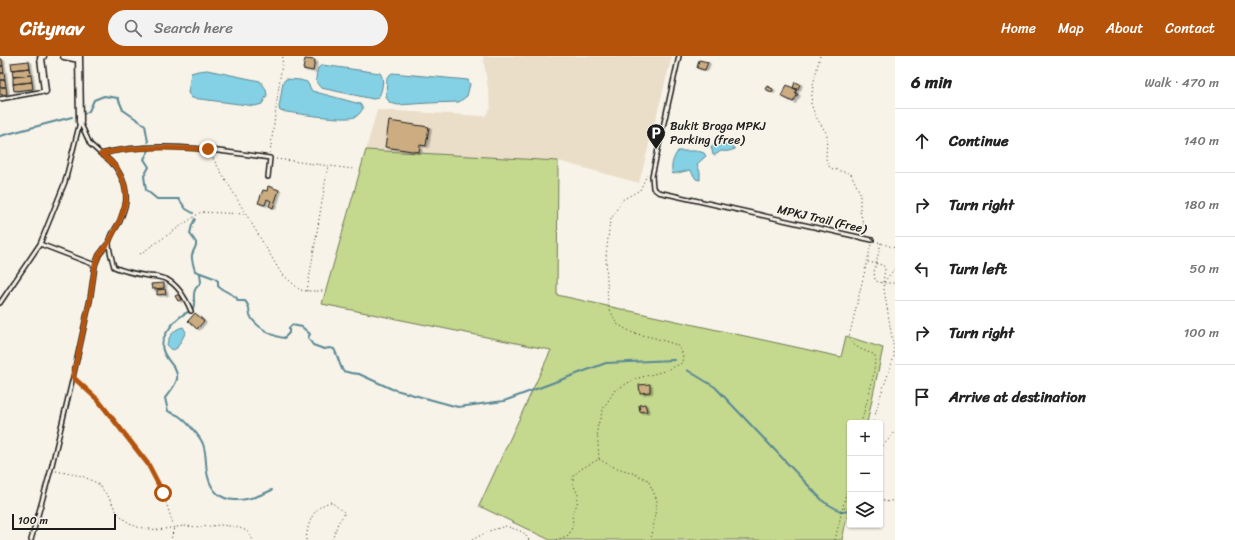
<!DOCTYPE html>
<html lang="en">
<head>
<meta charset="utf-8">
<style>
  :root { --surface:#fff; --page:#f2f2f2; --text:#222; --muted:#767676; --line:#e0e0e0; --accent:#b45309 }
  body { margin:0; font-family:Sriracha,sans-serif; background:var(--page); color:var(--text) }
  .controls { position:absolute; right:12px; bottom:12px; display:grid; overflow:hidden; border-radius:4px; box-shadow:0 1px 3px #0004 }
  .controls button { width:36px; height:36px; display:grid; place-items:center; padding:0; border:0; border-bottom:1px solid var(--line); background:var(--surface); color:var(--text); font:20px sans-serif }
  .scale { position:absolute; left:12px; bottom:10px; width:104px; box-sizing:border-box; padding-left:4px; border:2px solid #1c1c1c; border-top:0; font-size:11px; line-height:14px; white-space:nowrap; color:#1c1c1c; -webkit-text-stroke:3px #f7f3e8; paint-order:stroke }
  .stop { position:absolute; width:12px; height:12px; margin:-9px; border:3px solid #b45309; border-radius:50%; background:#fff }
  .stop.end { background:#b45309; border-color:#fff; box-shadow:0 1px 4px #0008 }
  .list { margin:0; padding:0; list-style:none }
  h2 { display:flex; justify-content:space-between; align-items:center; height:52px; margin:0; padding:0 16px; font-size:17px }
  h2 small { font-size:13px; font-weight:400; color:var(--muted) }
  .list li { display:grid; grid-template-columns:26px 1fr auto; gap:12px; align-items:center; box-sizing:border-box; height:64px; padding:0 16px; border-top:1px solid var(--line) }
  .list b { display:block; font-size:15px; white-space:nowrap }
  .list em { font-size:13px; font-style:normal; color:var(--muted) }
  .icon { flex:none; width:22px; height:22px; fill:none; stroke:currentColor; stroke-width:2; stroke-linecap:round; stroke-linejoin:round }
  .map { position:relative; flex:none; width:895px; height:484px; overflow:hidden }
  header { display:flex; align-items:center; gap:24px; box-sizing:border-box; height:56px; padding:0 20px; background:var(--accent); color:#fff }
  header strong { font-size:19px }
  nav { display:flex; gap:22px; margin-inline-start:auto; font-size:14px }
  .search { width:280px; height:36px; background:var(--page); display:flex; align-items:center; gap:10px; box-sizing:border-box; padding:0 14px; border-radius:22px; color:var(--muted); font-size:15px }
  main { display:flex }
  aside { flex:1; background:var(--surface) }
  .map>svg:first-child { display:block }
</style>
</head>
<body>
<header>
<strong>Citynav</strong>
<div class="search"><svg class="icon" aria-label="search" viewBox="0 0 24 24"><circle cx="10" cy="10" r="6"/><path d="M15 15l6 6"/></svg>Search here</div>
<nav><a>Home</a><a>Map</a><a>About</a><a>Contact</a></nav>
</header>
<main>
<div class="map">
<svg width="895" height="484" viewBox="0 0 895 484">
  <defs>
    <filter id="shadow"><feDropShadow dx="2.5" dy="1.5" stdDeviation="0" flood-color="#0004"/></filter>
  </defs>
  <rect width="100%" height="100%" fill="#f7f3e8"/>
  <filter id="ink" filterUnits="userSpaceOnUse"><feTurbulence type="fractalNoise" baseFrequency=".025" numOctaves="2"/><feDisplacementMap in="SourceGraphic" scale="8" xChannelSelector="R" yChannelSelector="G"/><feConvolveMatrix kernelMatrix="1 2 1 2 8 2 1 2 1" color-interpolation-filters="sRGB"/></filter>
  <g filter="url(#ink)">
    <path fill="#eadec9" d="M483,0h189l-33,127 -81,-22 -192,-11 11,-40 108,6 6,-8z"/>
    <path fill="#c4d88e" stroke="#707a55" d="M366,94l192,11 -1,134 284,62 5,-21 37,12 -16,75h-17v80l-8,37h-292l-71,-34 72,-156 -229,-46z"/>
    <path fill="#84d0e4" stroke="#5a8894" d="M322,9l58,8c5,6 2,19 -2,25l-5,1 -52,-11c-7,-6 -5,-12 -3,-20z
      M207,14l53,11 6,8 1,6 -5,9 -7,2 -63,-8 -4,-5 3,-20 7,-2z
      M392,17l76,7 2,4 -3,12 -8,6 -30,1 -31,2 -8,-2 -4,-6 1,-20z
      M286,23l14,1 7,2 5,9 48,13 3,4c-2,4 -4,7 -8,9 -11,4 -62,-4 -75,-6l-1,-3 4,-26z
      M719,88l11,1 5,4c-5,2 -8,3 -14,2l-6,4h-2l-2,-9z
      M678,95h20l6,2 2,3 -9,8 3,8v8l-4,-1 -6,-9 -17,4c-3,-7 0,-16 5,-23z
      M183,271l3,5 -9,16 -4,2 -4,-2 -2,-4c2,-8 7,-15 16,-17z"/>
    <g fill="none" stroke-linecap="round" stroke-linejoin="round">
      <path stroke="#5a8894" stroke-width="2" d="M84,58l5,-3 5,-11 10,-4 14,2 5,12 22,15 3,17
        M0,80l72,-19
        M149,94l-5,9 5,8 -5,9 2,14 11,9h22l7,10 7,4
        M195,163l-3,6 -2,9c10,13 6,8 2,21 -1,4 2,12 3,16l19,7 4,3v5l2,2 16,9 2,4h7c6,7 3,7 5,14 4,11 24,22 34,23l5,-5v-5l3,-3 10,2 8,7 -2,4 5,7 11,4 6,-1 4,1c4,7 5,15 9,22l8,2 8,1 33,15 66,18 46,-6 102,-38 68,-3
        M193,252c3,-6 -1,-12 2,-18 1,-3 4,-5 6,-8l-1,-8
        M188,256c-9,4 -13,9 -19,17 -20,26 11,34 8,50 -1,6 -8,14 -12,19l3,13c3,2 8,3 11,5 7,5 21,20 24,28 4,11 2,22 5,33 9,33 41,24 64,13
        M687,314l28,17 109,115 18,10 8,-1"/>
    </g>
    <path fill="#ccac80" stroke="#1c1c1c" filter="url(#shadow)" d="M0,3h2l1,7h-3z
      M305,3l10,1 -2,11 -10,-2z
      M699,4l9,2 -3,8 -8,-2z
      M29,5l1,7 -18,2 -1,-7z
      M0,10h3l1,7h-4z
      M30,12l1,7 -18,2 -1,-7z
      M0,17h4l1,7h-5z
      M31,19l1,7 -19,2v-7z
      M0,24h5l1,7h-6z
      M32,26l1,7 -19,2 -1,-7z
      M795,26l5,2 -2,5 -5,-1z
      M787,29l10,5 -2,3 3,1 -5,8 -12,-6z
      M767,30l6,3 -1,3 -7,-3z
      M0,31h6l1,7 -7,1z
      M389,65l40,6 -3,19 -6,-1 -1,7 -34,-5z
      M268,130l11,4 -6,18 -4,-2 2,-5 -4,-2 -2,6 -7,-2 5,-13 4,1z
      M164,227v5l-12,1 -1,-5z
      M165,233l1,5 -9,1v-5z
      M179,238l3,5 -4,2 -3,-5z
      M195,257l9,8 -7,8 -9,-8z
      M650,328v8l-10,1 -1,-8z
      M645,348l2,7 -7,1 -1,-7z"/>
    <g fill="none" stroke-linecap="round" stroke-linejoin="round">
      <defs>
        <path id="lane" d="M679,0l-27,120 1,12 5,4 214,48
          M0,43l45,-8
          M80,66l10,22 11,10c54,-14 114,-4 169,4l-2,19
          M101,98c15,9 26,27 25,46 0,6 -4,15 -6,21 -4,7 -10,14 -11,22 0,8 3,16 5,24 11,5 22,7 34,9 6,0 12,1 18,3 12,6 20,20 25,32
          M40,188l55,21
          M0,247l40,-59 25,-62 15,-60
          M31,484l20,-71 22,-92 17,-77 5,-35 4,-10 10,-13"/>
        <path id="street" d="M43,0l-2,2 4,33
          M64,0l15,3
          M79,0l1,66"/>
      </defs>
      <use href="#lane" stroke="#1c1c1c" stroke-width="6"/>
      <use href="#street" stroke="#1c1c1c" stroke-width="9"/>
      <path stroke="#1c1c1c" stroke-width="1" stroke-dasharray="1 3" stroke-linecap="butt" d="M820,0l-7,29 -2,19 5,13 11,17 -1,25 4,9 21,6 9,19v18l3,12 5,11
        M270,97l13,-97
        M211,99l70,118 19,17 7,1h16
        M276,103l77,10
        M878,186l17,6
        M881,187l-7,29 1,8c5,4 13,3 20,3
        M140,198l61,-42 44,2
        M868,206l15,3 2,4 -2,14 11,67v7l-14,40 -7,26
        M884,226l11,-14
        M307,235l21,-125
        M77,325l21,19 50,64 15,29 11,34 -3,13
        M861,367c6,-23 14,-45 14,-68 -11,-5 -21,-6 -26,-18l22,-92
        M880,393l15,-17
        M599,403l12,7 19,6 18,8 9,20 -5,36 -4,4
        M880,408v1
        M56,415l26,5 15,7 11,13 9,16 9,9 11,6 20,3 27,-4 17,1 20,-2 16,2 10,4 6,9
        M880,442l6,4 9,-2
        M844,452l6,1
        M306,484c2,-17 6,-33 25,-38l14,11 -7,10 -6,17
        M472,484l17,-9 17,-5 17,6 6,8
        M556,484l13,-5 4,-10 -1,-12 5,-8 1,-10 -5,-11v-8l8,-7 18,-10 -2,-31 6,-19 12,-19 20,-11 33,-9 14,-7 1,-9 -6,-9 -22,-7 -22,-5 -16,-9 -9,-18 -2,-50 4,-35 12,-21 18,-10 7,-15
        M835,484l15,-63"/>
      <use href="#lane" stroke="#f7f3e8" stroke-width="3"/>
      <use href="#street" stroke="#f7f3e8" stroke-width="6"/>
    </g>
  </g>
  <g fill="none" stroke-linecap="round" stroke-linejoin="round" filter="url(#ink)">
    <path stroke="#b45309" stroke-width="5" d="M163,437l-15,-29 -50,-64 -25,-23 17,-77 5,-35 4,-10 10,-13 11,-22 6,-19 -1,-15 -8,-18 -9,-9 -7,-5c36,-9 70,-6 107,-5"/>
  </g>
  <defs>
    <symbol id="parking-pin" viewBox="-11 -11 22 30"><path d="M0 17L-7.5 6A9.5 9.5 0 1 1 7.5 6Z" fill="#1c1c1c" stroke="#f7f3e8"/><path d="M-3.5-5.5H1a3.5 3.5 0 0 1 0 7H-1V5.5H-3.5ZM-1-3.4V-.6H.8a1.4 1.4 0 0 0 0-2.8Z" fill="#fff"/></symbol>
  </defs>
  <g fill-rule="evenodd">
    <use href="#parking-pin" x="645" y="66" width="22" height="30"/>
  </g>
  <g text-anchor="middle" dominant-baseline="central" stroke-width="3" stroke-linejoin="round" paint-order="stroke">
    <g font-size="12" fill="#1c1c1c" stroke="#f7f3e8" text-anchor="start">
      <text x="670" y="70">Bukit Broga MPKJ<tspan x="670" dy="14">Parking (free)</tspan></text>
    </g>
    <g font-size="12" fill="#1c1c1c" stroke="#f7f3e8">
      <text transform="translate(822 163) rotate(13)">MPKJ Trail (Free)</text>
    </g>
  </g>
</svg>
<div class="controls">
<button>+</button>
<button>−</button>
<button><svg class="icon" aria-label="layers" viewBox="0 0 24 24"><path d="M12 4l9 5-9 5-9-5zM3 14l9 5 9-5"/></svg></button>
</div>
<div class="scale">100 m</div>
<div class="stop" style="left:163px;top:437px"></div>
<div class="stop end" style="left:208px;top:93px"></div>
</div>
<aside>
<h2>6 min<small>Walk · 470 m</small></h2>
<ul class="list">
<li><svg class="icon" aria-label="ahead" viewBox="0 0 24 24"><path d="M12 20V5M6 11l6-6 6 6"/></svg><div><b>Continue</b></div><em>140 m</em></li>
<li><svg class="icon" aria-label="right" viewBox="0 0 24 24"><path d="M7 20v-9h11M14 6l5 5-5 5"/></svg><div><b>Turn right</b></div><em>180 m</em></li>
<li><svg class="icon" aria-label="left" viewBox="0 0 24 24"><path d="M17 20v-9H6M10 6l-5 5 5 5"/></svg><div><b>Turn left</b></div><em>50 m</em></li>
<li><svg class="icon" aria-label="right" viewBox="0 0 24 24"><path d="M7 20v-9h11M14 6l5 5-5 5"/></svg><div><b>Turn right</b></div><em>100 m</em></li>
<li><svg class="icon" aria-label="arrive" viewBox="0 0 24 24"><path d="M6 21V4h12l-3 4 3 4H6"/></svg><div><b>Arrive at destination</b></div></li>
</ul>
</aside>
</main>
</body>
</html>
